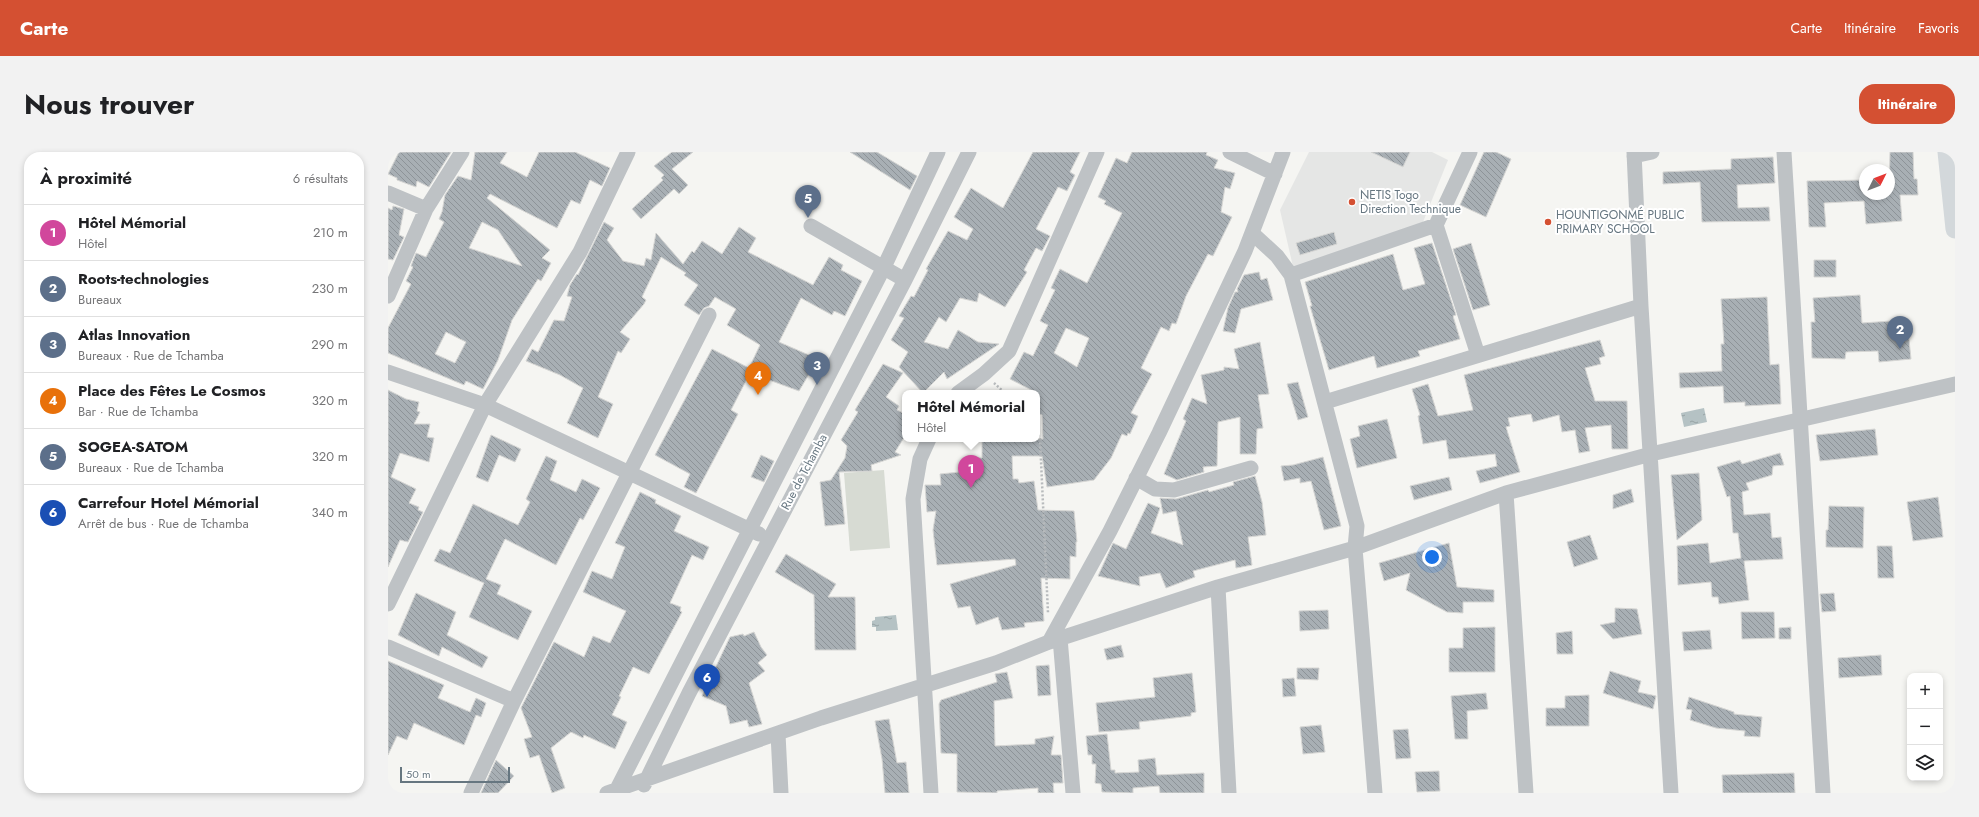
<!DOCTYPE html>
<html lang="fr">
<head>
<meta charset="utf-8">
<style>
  :root { --surface:#fff; --page:#f2f2f2; --text:#202124; --muted:#757577; --line:#e0e0e0; --accent:#d45032 }
  body { margin:0; font-family:Jost,sans-serif; background:var(--page); color:var(--text) }
  .controls { position:absolute; right:12px; bottom:12px; display:grid; overflow:hidden; border-radius:8px; box-shadow:0 2px 6px #0003 }
  .controls button { width:36px; height:36px; display:grid; place-items:center; padding:0; border:0; border-bottom:1px solid var(--line); background:var(--surface); color:var(--text); font:20px sans-serif }
  .compass { position:absolute; left:1471px; top:12px; width:36px; height:36px; border-radius:50%; background:var(--surface); box-shadow:0 2px 6px #0003; rotate:48deg }
  .scale { position:absolute; left:12px; bottom:10px; width:110px; box-sizing:border-box; padding-left:4px; border:2px solid #667680; border-top:0; font-size:11px; line-height:14px; white-space:nowrap; color:#667680; -webkit-text-stroke:3px #fff; paint-order:stroke }
  .you { position:absolute; left:1044px; top:405px; width:14px; height:14px; margin:-10px; border:3px solid #fff; border-radius:50%; background:#1a73e8; box-shadow:0 0 0 6px #1a73e833 }
  .badge { display:grid; place-items:center; width:26px; height:26px; border-radius:50%; background:var(--accent); color:#fff; font-size:13px; font-weight:700 }
  .pin { position:absolute; translate:-50% -33px; filter:drop-shadow(0 1px 2px #0008) }
  .pin::after { content:''; position:absolute; top:21px; width:14px; height:12px; background:inherit; clip-path:polygon(0 0,100% 0,50% 100%) }
  .popup { position:absolute; left:514px; top:238px; width:138px; height:52px; box-sizing:border-box; display:grid; place-content:center; border-radius:8px; background:var(--surface); filter:drop-shadow(0 1px 3px #0005); font-size:13px; white-space:nowrap; color:var(--muted) }
  .popup b { font-size:15px; color:var(--text) }
  .popup::after { content:''; position:absolute; left:50%; top:100%; margin-left:-8px; border:8px solid transparent; border-top-color:var(--surface) }
  .list { margin:0; padding:0; list-style:none }
  h2 { display:flex; justify-content:space-between; align-items:center; height:52px; margin:0; padding:0 16px; font-size:17px }
  h2 small { font-size:13px; font-weight:400; color:var(--muted) }
  .list li { display:grid; grid-template-columns:26px 1fr auto; gap:12px; align-items:center; box-sizing:border-box; height:56px; padding:0 16px; border-top:1px solid var(--line) }
  .list b { display:block; font-size:15px; white-space:nowrap }
  .list p { margin:0; font-size:13px; white-space:nowrap; color:var(--muted) }
  .list em { font-size:13px; font-style:normal; color:var(--muted) }
  .icon { flex:none; width:22px; height:22px; fill:none; stroke:currentColor; stroke-width:2; stroke-linecap:round; stroke-linejoin:round }
  .map { position:relative; flex:none; width:1567px; height:641px; overflow:hidden; border-radius:16px }
  header { display:flex; align-items:center; gap:24px; box-sizing:border-box; height:56px; padding:0 20px; background:var(--accent); color:#fff }
  header strong { font-size:19px }
  nav { display:flex; gap:22px; margin-inline-start:auto; font-size:14px }
  .intro { display:flex; align-items:center; justify-content:space-between; box-sizing:border-box; height:96px; padding:0 24px }
  h1 { margin:0; font-size:28px }
  .button { padding:10px 18px; border-radius:16px; background:var(--accent); color:#fff; font-size:14px; font-weight:700 }
  main { display:flex; gap:24px; padding:0 24px }
  aside { flex:1; background:var(--surface); border-radius:16px; box-shadow:0 2px 6px #0003 }
  .map>svg:first-child { display:block }
</style>
</head>
<body>
<header>
<strong>Carte</strong>
<nav><a>Carte</a><a>Itinéraire</a><a>Favoris</a></nav>
</header>
<div class="intro"><h1>Nous trouver</h1><a class="button">Itinéraire</a></div>
<main>
<aside>
<h2>À proximité<small>6 résultats</small></h2>
<ul class="list">
<li><span class="badge" style="background:#d1479c">1</span><div><b>Hôtel Mémorial</b><p>Hôtel</p></div><em>210 m</em></li>
<li><span class="badge" style="background:#5c6f8a">2</span><div><b>Roots-technologies</b><p>Bureaux</p></div><em>230 m</em></li>
<li><span class="badge" style="background:#5c6f8a">3</span><div><b>Atlas Innovation</b><p>Bureaux · Rue de Tchamba</p></div><em>290 m</em></li>
<li><span class="badge" style="background:#e8710a">4</span><div><b>Place des Fêtes Le Cosmos</b><p>Bar · Rue de Tchamba</p></div><em>320 m</em></li>
<li><span class="badge" style="background:#5c6f8a">5</span><div><b>SOGEA-SATOM</b><p>Bureaux · Rue de Tchamba</p></div><em>320 m</em></li>
<li><span class="badge" style="background:#1a4fb4">6</span><div><b>Carrefour Hotel Mémorial</b><p>Arrêt de bus · Rue de Tchamba</p></div><em>340 m</em></li>
</ul>
</aside>
<div class="map">
<svg width="1567" height="641" viewBox="0 0 1567 641">
  <defs>
    <pattern id="water-ripples" width="26" height="14" patternUnits="userSpaceOnUse"><rect width="26" height="14" fill="#b5c2c4"/><path d="M2 4q2-2 4 0t4 0M15 11q2-2 4 0t4 0" fill="none" stroke="#97a2a4"/></pattern>
    <pattern id="building-back-hatch" width="6" height="6" patternUnits="userSpaceOnUse"><rect width="6" height="6" fill="#a8afb4"/><path d="M-1 5l2 2M0 0l6 6M5-1l2 2" fill="none" stroke="#8d9398"/></pattern>
  </defs>
  <rect width="100%" height="100%" fill="#f5f5f2"/>
  <path fill="#e5e6e5" d="M921,0h123l16,8 -27,67 -127,44 -14,-61z"/>
  <path fill="#d7dbd3" d="M496,318l6,78 -40,3 -6,-78z"/>
  <path fill="url(#water-ripples)" d="M1316,256l3,14 -23,5 -3,-14z
    M508,463l2,15 -22,1v-4h-4v-6l3,-1v-3z"/>
  <path fill="url(#building-back-hatch)" stroke="#d6d6d4" fill-rule="evenodd" d="M11,0h52l-22,35 -12,-6 -1,6 -19,-7v-2l-9,-4z
    M87,0h32l-7,11 27,14 12,-25h36l35,16 -8,18 -12,-6 -10,24 -9,-4 -14,28 -67,-34 -3,4 63,52 -8,8 9,5 -10,18 -3,-2 -26,41 -14,40 -15,29 -17,-8 -2,4 -76,-32v-25l23,-44 -5,-3 7,-14 -2,-1 5,-13 10,4 18,-35 -5,-3 3,-7 3,-17 13,-19 13,4zM94,70l16,8 24,36 -53,-18zM58,180l20,10 -11,21 -20,-9z
    M284,0h21l-21,17 16,16 -9,9 -5,-5 -33,30 -9,-10 31,-29 -2,-2 3,-3 -10,-9z
    M462,0h27l40,24 -7,14z
    M645,0h47l-10,20 5,3 -8,16 -9,-4 -22,42 14,7 -8,15 -6,-3 -12,22 3,2 -22,35 -26,-14 -2,9 -17,-4 -14,24 -7,-5 -15,25 24,7 10,-19 20,12 21,2 -52,35 -3,-7 -21,21 -24,-26 9,-15 -17,-12 13,-22 -5,-2 12,-20 3,1 14,-27 -2,-1 22,-38 19,9 6,-11 -19,-12 17,-29 32,20z
    M744,0h75l-1,3 12,5 -4,8 21,5 -5,16 -5,-2 -4,25 11,5 -19,39 -5,-2 -22,42 -10,28 -4,-1 -3,8 -8,-4 -20,41 11,6 -21,39 7,3 -8,18 -2,-1 -1,3 -5,-2 -11,24 -17,22 -47,7 -5,-31h-30l1,23h5l1,4 15,-2 4,29 36,1 3,31h-1v15l-6,-1v23l-29,-1 3,43 -20,2 1,4 -23,3 -4,-13 -22,8 -6,-19 -12,2 -8,-24 66,-19 -1,-6 -78,6 -4,-35 3,-19 -9,1 -2,-27h16l-1,-11 20,-2 3,-11 14,3 1,-6h4v-19h61l-1,-24 -5,-2v-20l-27,-14 14,-27 9,4 15,-31 -8,-4 15,-31 -4,-2 9,-19 27,14 35,-70 -18,-9 2,-3 -8,-4 18,-39 11,5zM678,176l23,10 -12,29 -23,-14z
    M983,0h39l-7,15z
    M1096,0h12l15,7 -25,58 -26,-12z
    M1502,0h23l1,27h3l1,16h-18l2,26 -36,3 -2,-23 -40,2 2,24h-17l-2,-46 58,-1v14h24z
    M1385,5l2,26 -38,2 1,23 31,-1 1,14 -68,1 -2,-40 -37,2v-12l68,-3v-10z
    M5,54l11,3 -5,26 5,2 -11,23 -5,-1v-51l4,2z
    M216,70l10,6 -7,12 16,21 21,5 2,-8 5,2 5,-27 27,31 9,-13 2,2 8,-12 20,13 17,-27 17,11 -8,14 65,33 16,-28 14,8 -2,5 21,11 -17,35 -11,-5 -2,4 -31,-17 -22,44 39,17 -19,32 -49,-18 -19,37 7,4 -42,79 -12,-6 6,-13 -35,-19 57,-106 37,19 11,-23 -33,-20 9,-16 -21,-12 -6,9 -5,2 -5,7 -15,-10 14,-20 -14,-10 2,-2 -25,-16 -19,40 4,3 -2,4 -24,28 10,7 -9,14 -3,-2 -20,46 15,7 -15,34 -31,-15 16,-35 -23,-13 -34,-14 6,-12 6,3 16,-32 10,1 8,-24 -5,-1 3,-11 7,-11 1,1z
    M946,80l3,12 -37,11 -4,-12z
    M1044,91l24,72 -3,1 7,23 -42,12 2,5 -43,12 -3,-12 -45,14 -19,-64h2l-7,-24 88,-28 10,36 22,-6 -11,-36z
    M1083,91l19,62 -17,5 -20,-61z
    M1426,108h22v17h-22z
    M871,120l2,8 6,-2 6,22 -32,9 -6,24 -12,-2 5,-23 7,-16h3l-1,-3 7,-14z
    M1472,143l2,28 45,-3 4,39 -32,3 -1,-11 -32,1 -1,7 -33,-1 -1,-36h4l-2,-24z
    M1379,145l3,68 9,-1 2,40 -36,2v-4l-21,1 -1,-17 -43,2 -1,-15 43,-2 -1,-27h3l-3,-45z
    M1212,188l5,16 -6,2 2,6 -16,4 10,33h32l1,48h-16l-1,-24 -26,3 5,23 -11,2 -4,-23 -13,2 -3,-17 -26,7 -2,-8 -23,4 2,8 -4,1 14,45 -40,11 -4,-12 21,-5 -2,-12 -46,5 -3,-19 -23,4 -5,-28 2,-1 -8,-26 16,-5 10,32 35,-6 -9,-35z
    M872,190l9,52 -11,1 5,33 -6,1 -1,25h-16v-37l-22,5 -1,44 -14,1 1,5 -27,8 -13,-6 22,-53 -3,-2 9,-21 15,6 -6,-29 23,-5v-3l15,2 -5,-20z
    M495,212l20,9 -17,24 13,9 -2,4 8,4v22l-10,16 6,3 -30,10 1,6 -33,1 6,52 -20,2 -5,-44 11,-2 14,-22 2,-12 -6,-6 17,-28 -3,-2z
    M910,230l10,35 -10,3 -11,-36z
    M0,238l18,9 13,3 -2,9 3,1 -6,12h16l-3,13 7,1 -5,24 -29,-9 -9,24 25,12 -7,14 10,4 -1,3 5,2 -15,30 -8,-2 -12,27z
    M999,267l10,39 -40,10 -7,-29 10,-3 -2,-10z
    M1487,277l3,26 -58,6 -4,-26z
    M103,283l30,14 -6,13 -16,-7 -11,27 -12,-5z
    M1392,301l4,12 -11,1 -1,9 -26,8 3,7 -7,2 2,23 26,-2 2,25 9,-1 2,22 -39,2 5,39 -30,4 -1,-7h-6l-1,-15 -33,3 -1,-39 31,-3 2,20 31,-5 -3,-25h-5l-3,-37 -3,1 -10,-30 23,-7 2,4z
    M373,303l13,6 -10,21 -13,-5z
    M158,304l11,5 -7,19 26,12 6,-13 18,9 -17,32 -3,-2 -24,47 -51,-26 -19,40 15,6 -4,9 35,17 -14,29 -49,-23 15,-34 -50,-22 6,-12 10,4 23,-49 45,21 12,-23 -4,-3z
    M935,305l18,69 -17,4 -13,-49 -11,2v-5l-16,3 -3,-15 12,-1z
    M1311,321l3,47 -25,20 -6,-65z
    M867,324l7,26 4,33 -18,2 4,28 -16,3 -1,-8 -42,11 2,6 -29,11 -6,-15 -21,4 1,9 -42,-10 15,-33 13,6 22,-46 12,5 -9,25 32,12 -7,-34 -13,3 -3,-16 16,1 32,-9 1,2 25,-7 -1,-3z
    M1061,325l3,13 -38,10 -4,-14z
    M1243,337l3,13 -21,7v-14z
    M252,340l16,8 -1,3 26,13 -7,15 35,16 -6,13 -11,-5 -22,48 11,4 -1,4 2,1 -33,62 -16,-7 -14,29 2,1 -9,18 15,7 -12,27 -31,-14 -1,3 -12,-6 -20,16 14,40 -13,5 -13,-38 -9,3 -6,-19 8,-2 -11,-29 33,-66 30,15 9,-21 17,7 16,-32 -43,-19 9,-21 20,8 13,-32 -10,-4z
    M1550,345l5,40 -30,4 -6,-39z
    M1441,354l35,1 -1,41 -37,-1v-17h2z
    M1202,383l8,24 -24,8 -7,-25z
    M1061,391l8,44 37,3v12h-31v11l-16,-1 -41,-22 4,-17 -26,8 -5,-18z
    M1489,394h15l2,32h-16z
    M398,402l50,30 -8,13h27l1,53h-41l-1,-55 -39,-23z
    M28,441l40,19 -9,23 41,22 -6,11 -40,-21 -3,9 -41,-21z
    M1446,441l2,18 -14,1 -2,-18z
    M1227,456l22,1 5,25 -29,5 -13,-14 15,-3z
    M940,458l1,19 -29,2 -1,-20z
    M1353,460h33l1,26 -33,1z
    M1107,475v45h-46v-24h14v-20z
    M1403,475v12h-12v-11z
    M1322,478l2,19 -28,2 -2,-19z
    M1184,479l1,23h-16l-1,-21z
    M366,480l7,15 6,8 -9,8 7,8 -16,12 13,41 -13,3 -2,-7 -17,4 -4,-18 -24,-10 28,-59 13,-3 1,2z
    M733,493l3,12 -17,3 -3,-11z
    M1493,503l1,20 -43,3 -1,-20z
    M0,509l56,24 -6,13 32,14 6,-14 10,5 -5,14 -5,-2 -12,30 -50,-22 -7,17 -10,-4 -9,19z
    M661,513l2,30 -13,1 -2,-30z
    M909,516h22l-1,12 -21,-1z
    M1222,519l31,10 -3,11 18,4 -3,13 -50,-16z
    M619,520l6,26 -19,3 1,45 40,-2v-5l19,-3 -3,19h10l2,28h-10l1,10h-16v-5l-41,3v2l-40,-1v-38l-16,-1 -2,-49 2,-4 56,-18 -2,-8z
    M804,521l4,39 -5,1v3l-52,6 1,7 -41,3 -3,-29 59,-6 -2,-19z
    M906,526l2,18 -13,1 -1,-18z
    M1098,541l2,16 -21,2 1,28h-13l-4,-43z
    M1201,543v31h-43v-18h19v-12z
    M1301,545l45,15v2l28,3 -2,20 -16,-1 1,-5 -29,-3 -26,-8 2,-10 -6,-1z
    M501,567l8,44 9,-1 3,31h-24l-3,-34 -7,-38z
    M933,573l4,27 -22,2 -3,-27z
    M1020,577l3,29 -15,1 -3,-29z
    M719,582l4,36h4v3l24,-1 -1,-12 17,-2 2,17 47,-2v20h-44l-1,-7 -26,2v5l-31,-1 -1,-8 -6,-1 1,-19h-4v-9h-4l-2,-19z
    M108,608l18,16 -16,17h-17z
    M1051,619l1,20 -23,1 -2,-20z
    M1406,621l1,20h-72l-1,-18z"/>
  <g fill="none" stroke-linecap="round" stroke-linejoin="round">
    <path stroke="#b8bbbd" stroke-width="2.5" stroke-dasharray="2 2" stroke-linecap="butt" d="M606,231l11,10
      M649,279l3,8 8,174"/>
    <path stroke="#bec2c5" stroke-width="15" d="M842,0l45,22
      M1082,0l-34,73 42,130
      M1246,0l7,154 30,487
      M1396,0l39,641
      M1246,4l18,-4
      M0,41l38,16
      M423,74l94,54
      M864,81l25,23 14,19 66,251 -2,22 20,245
      M903,123l145,-50
      M0,144l38,-87 36,-57
      M0,220l97,33 274,129
      M570,241l26,-19 25,-23 88,-199
      M937,250l316,-96
      M541,287l-9,20 -7,40 18,294
      M748,326l19,11 19,1 77,-22
      M1118,341l20,300
      M830,435l11,206
      M0,452l97,-199 95,-153 48,-100
      M672,486l13,155
      M661,490l61,-111 49,-98 86,-182 38,-99
      M0,495l126,54
      M390,582l3,59
      M256,633l45,-92 216,-413 64,-128
      M83,641l43,-92 195,-386
      M219,641l214,-75 175,-55 53,-21 169,-55 137,-39 151,-55 145,-39 304,-70
      M227,641l269,-526 54,-115"/>
    <path stroke="#d3d8db" stroke-width="19" d="M1559,0l8,77"/>
  </g>
  <g fill="#d45032" stroke="#fff" stroke-width="1.5">
    <circle cx="964" cy="50" r="4"/>
    <circle cx="1160" cy="70" r="4"/>
  </g>
  <g text-anchor="middle" dominant-baseline="central" stroke-width="4" stroke-linejoin="round" paint-order="stroke">
    <g font-size="12" fill="#667680" stroke="#fff" text-anchor="start">
      <text x="972" y="43">NETIS Togo<tspan x="972" dy="14">Direction Technique</tspan></text>
      <text x="1168" y="63">HOUNTIGONMÉ PUBLIC<tspan x="1168" dy="14">PRIMARY SCHOOL</tspan></text>
    </g>
    <g font-size="12" fill="#667680" stroke="#fff">
      <text transform="translate(416 320) rotate(-62)">Rue de Tchamba</text>
    </g>
  </g>
</svg>
<div class="controls">
<button>+</button>
<button>−</button>
<button><svg class="icon" aria-label="layers" viewBox="0 0 24 24"><path d="M12 4l9 5-9 5-9-5zM3 14l9 5 9-5"/></svg></button>
</div>
<svg class="compass" viewBox="-18 -18 36 36"><path d="M0-13l5 13h-10z" fill="#e53935"/><path d="M0 13l5-13h-10z" fill="#757577"/></svg>
<div class="scale">50 m</div>
<div class="you"></div>
<div class="pin badge" style="left:583px;top:336px;background:#d1479c">1</div>
<div class="popup"><b>Hôtel Mémorial</b>Hôtel</div>
<div class="pin badge" style="left:1512px;top:197px;background:#5c6f8a">2</div>
<div class="pin badge" style="left:429px;top:233px;background:#5c6f8a">3</div>
<div class="pin badge" style="left:370px;top:243px;background:#e8710a">4</div>
<div class="pin badge" style="left:420px;top:66px;background:#5c6f8a">5</div>
<div class="pin badge" style="left:319px;top:545px;background:#1a4fb4">6</div>
</div>
</main>
</body>
</html>
